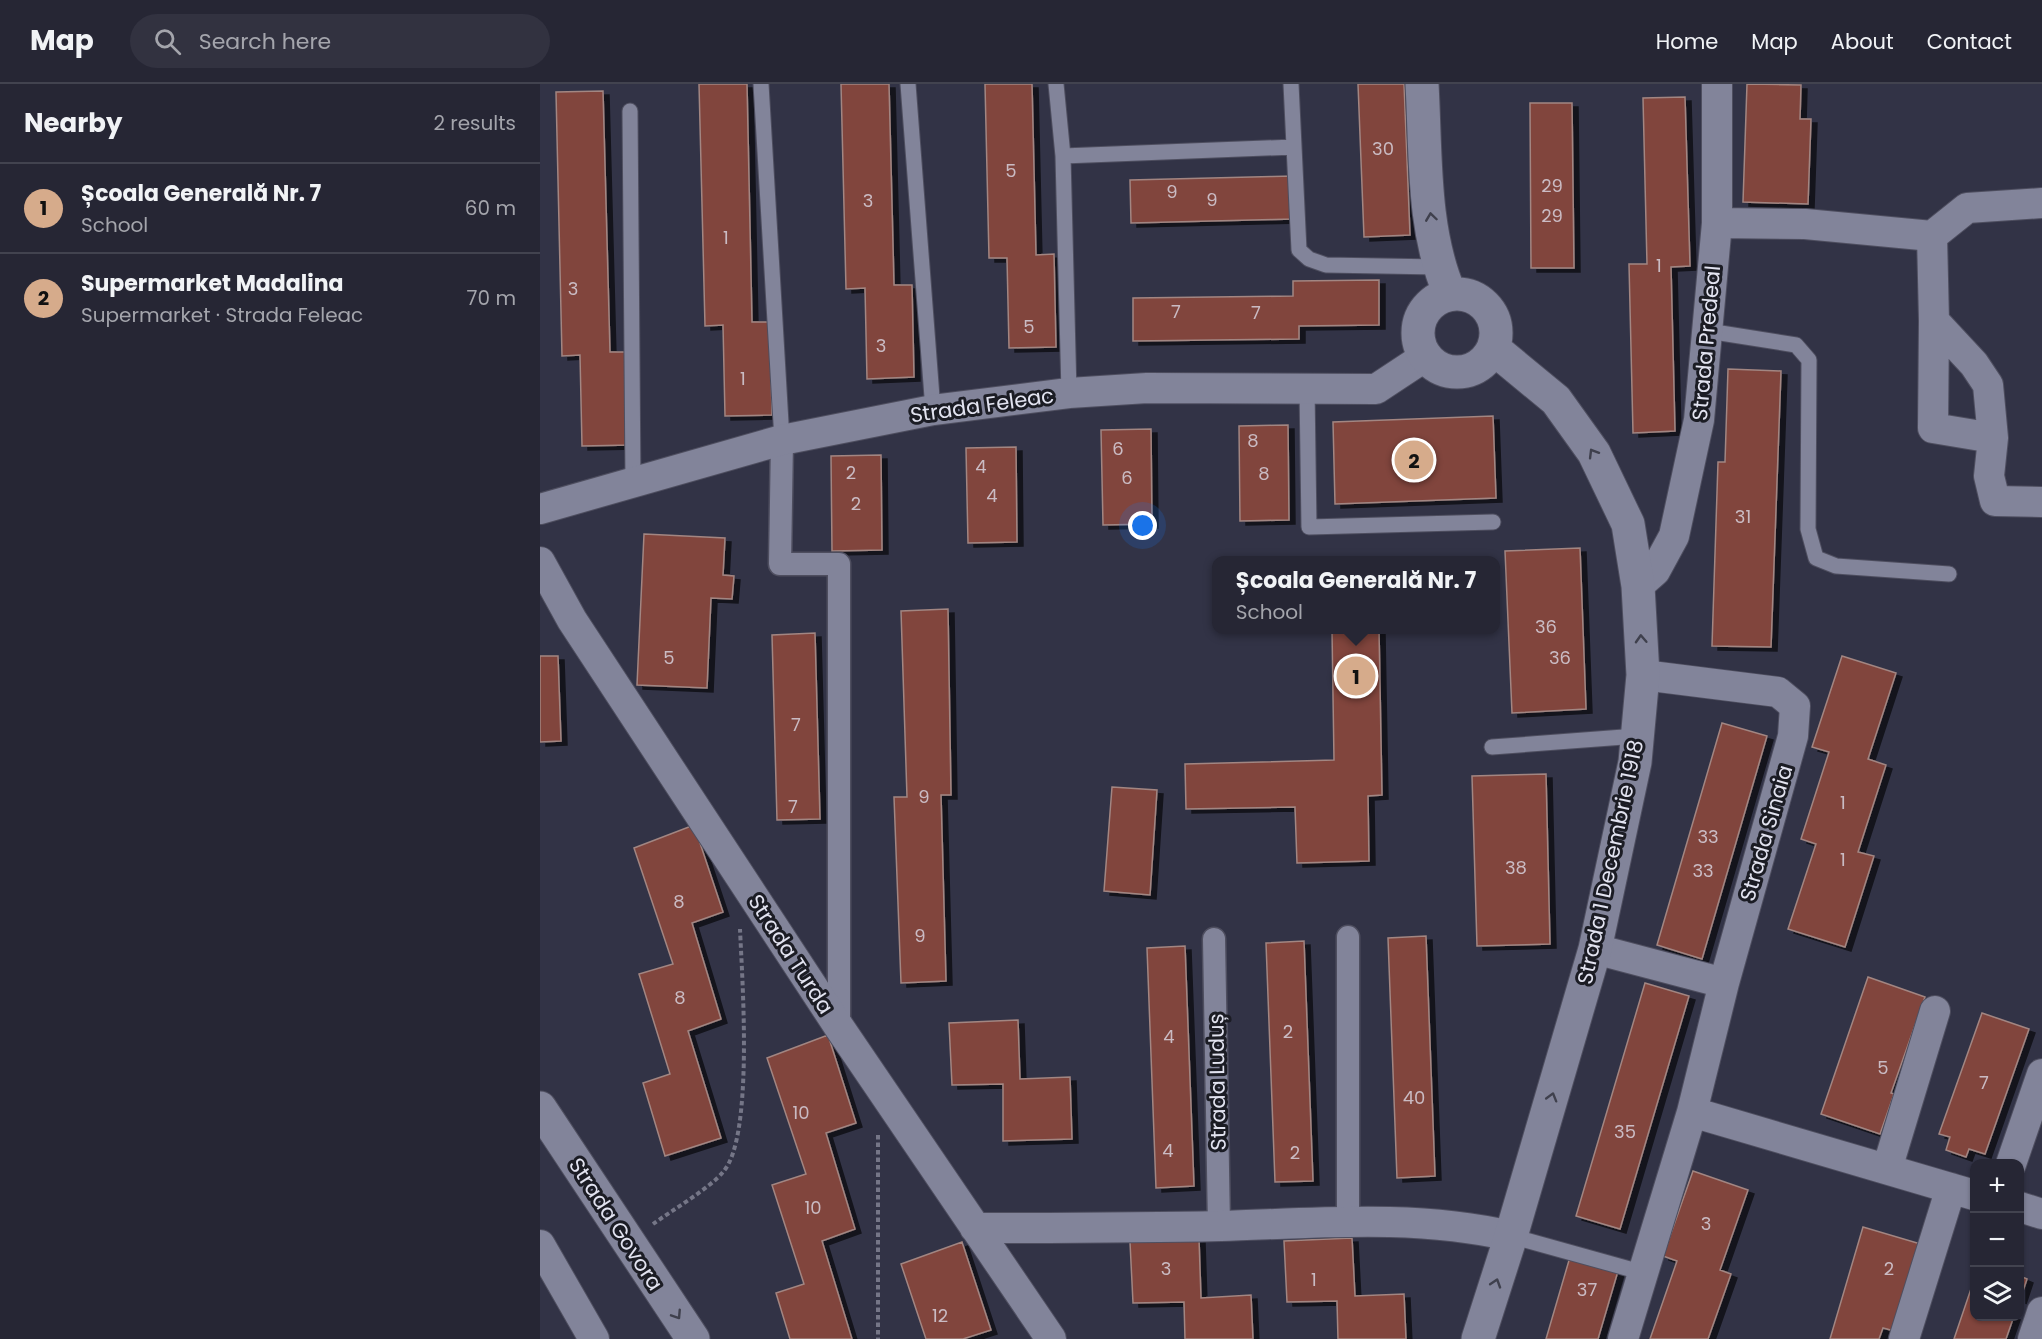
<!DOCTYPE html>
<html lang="en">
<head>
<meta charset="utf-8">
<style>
  :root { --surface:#262634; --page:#323240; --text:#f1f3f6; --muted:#a4a5ac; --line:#42434f; --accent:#d6ab8b }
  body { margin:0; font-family:Poppins,sans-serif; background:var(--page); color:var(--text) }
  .controls { position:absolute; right:18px; bottom:18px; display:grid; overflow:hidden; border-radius:12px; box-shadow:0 2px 4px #0004 }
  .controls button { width:54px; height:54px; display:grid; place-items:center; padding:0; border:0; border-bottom:2px solid var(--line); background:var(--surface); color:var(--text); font:30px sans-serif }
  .you { position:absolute; left:603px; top:442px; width:21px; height:21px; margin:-15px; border:4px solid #fff; border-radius:50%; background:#1a73e8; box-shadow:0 0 0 9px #1a73e833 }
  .badge { display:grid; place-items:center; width:39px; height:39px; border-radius:50%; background:var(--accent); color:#111; font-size:20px; font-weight:700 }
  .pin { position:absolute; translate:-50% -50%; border:3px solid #fff; box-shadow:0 2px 6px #0006 }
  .popup { position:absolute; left:672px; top:472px; width:288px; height:78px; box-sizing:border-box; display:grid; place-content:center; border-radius:12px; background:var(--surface); filter:drop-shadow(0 2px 4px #0005); font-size:20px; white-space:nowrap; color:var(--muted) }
  .popup b { font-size:22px; color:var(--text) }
  .popup::after { content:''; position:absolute; left:50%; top:100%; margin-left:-12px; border:12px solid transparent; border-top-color:var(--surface) }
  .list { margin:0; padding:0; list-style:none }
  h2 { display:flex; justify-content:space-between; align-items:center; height:78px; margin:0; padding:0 24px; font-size:26px }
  h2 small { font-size:20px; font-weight:400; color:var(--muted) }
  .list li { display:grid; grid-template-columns:39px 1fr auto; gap:18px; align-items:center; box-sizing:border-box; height:90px; padding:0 24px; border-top:2px solid var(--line) }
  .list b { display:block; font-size:22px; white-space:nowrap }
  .list p { margin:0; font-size:20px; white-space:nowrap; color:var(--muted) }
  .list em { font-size:20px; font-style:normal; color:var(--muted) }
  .icon { flex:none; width:33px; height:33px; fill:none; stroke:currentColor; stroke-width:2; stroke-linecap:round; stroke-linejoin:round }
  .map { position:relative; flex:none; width:1502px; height:1255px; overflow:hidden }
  header { display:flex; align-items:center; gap:36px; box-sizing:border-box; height:84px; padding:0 30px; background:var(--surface); border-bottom:2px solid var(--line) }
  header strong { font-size:28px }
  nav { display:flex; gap:33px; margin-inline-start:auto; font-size:21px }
  .search { width:420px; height:54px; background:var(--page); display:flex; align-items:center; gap:15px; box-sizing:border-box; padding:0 21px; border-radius:33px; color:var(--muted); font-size:22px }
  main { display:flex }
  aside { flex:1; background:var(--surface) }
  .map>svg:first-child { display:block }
</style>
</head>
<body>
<header>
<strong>Map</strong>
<div class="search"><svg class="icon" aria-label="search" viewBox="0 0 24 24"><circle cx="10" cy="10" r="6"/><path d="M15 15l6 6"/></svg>Search here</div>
<nav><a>Home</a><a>Map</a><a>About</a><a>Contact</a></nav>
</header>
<main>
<aside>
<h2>Nearby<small>2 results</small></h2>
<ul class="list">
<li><span class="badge">1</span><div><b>Școala Generală Nr. 7</b><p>School</p></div><em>60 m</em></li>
<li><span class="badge">2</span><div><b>Supermarket Madalina</b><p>Supermarket · Strada Feleac</p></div><em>70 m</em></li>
</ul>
</aside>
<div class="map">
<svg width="1502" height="1255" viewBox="0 0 1502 1255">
  <defs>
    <filter id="shadow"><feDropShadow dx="6" dy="4" stdDeviation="0" flood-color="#0009"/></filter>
  </defs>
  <rect width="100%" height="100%" fill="#323346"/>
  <path fill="#81443d" stroke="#a28682" stroke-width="1.5" filter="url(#shadow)" d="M159,0h48l5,238h18l2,93 -47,1 -2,-91 -18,1z
    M301,0h48l5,201h18l2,92 -47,2 -2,-91 -19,1z
    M445,0h47l4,171 18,-1 2,93 -47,1 -2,-90h-18z
    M818,0h46l6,151 -46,2z
    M1207,0l54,1 -1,34h11l-3,85 -65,-2z
    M63,7l7,261h17l3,93 -48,1 -2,-91 -18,1 -6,-264z
    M1145,13l5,169 -19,1 4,164 -42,2 -4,-169h18l-4,-166z
    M990,19h42l2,165h-43z
    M753,92l1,43 -163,4 -1,-43z
    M839,196v45l-80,1v13l-166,2v-43l160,-2v-15z
    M1188,285l53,2 -10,276 -59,-1 6,-184h7z
    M953,332l3,82 -161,6 -2,-82z
    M748,341l1,95 -49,1 -1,-95z
    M611,345l1,95 -49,1 -2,-95z
    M476,363l1,95 -49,1 -2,-95z
    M341,371l1,95 -50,1 -1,-95z
    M104,450l81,4 -2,37 11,1 -2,23 -21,-1 -4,90 -70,-3z
    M1040,464l6,161 -74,4 -7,-162z
    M408,525l3,186h-10l5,186 -45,2 -7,-186h13l-6,-186z
    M792,546h47l3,165 -14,1 1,65 -72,2 -2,-56 -109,2 -1,-45 149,-4z
    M275,549l5,186 -43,1 -5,-185z
    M0,572h18l3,85 -21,1z
    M1302,572l54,17 -28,86 18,6 -28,87 16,4 -29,91 -57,-18 28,-85 -15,-5 28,-87 -17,-5z
    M1182,639l45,13 -65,223 -45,-14z
    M1006,690l4,170 -73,2 -5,-170z
    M572,703l45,3 -7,105 -46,-4z
    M154,741l29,87 -31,11 29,96 -33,12 33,107 -56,18 -22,-73 27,-9 -31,-100 34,-10 -39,-116z
    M886,852l9,240 -38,2 -9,-240z
    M764,857l9,240 -38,1 -9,-239z
    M645,862l9,240 -38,2 -9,-240z
    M1328,893l57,20 -34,96 3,1 -14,40 -59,-20z
    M1105,899l44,13 -69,233 -44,-13z
    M1442,929l47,16 -44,125 -16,-5 -3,8 -20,-7 4,-13 -11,-3z
    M478,936l2,59 50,-2 2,62 -69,2v-57l-51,1 -3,-62z
    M288,951l28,88 -30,10 29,96 -33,12 30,98h-62l-14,-46 28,-9 -32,-99 34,-11 -39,-116z
    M1153,1087l55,19 -28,80 11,4 -23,65h-58l27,-78 -14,-5z
    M1323,1143l61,18 -26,87 -15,-4 -4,11h-49z
    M812,1154l3,58 49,-2 2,45h-68l-1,-38 -50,1 -3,-61z
    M659,1155l2,59 50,-3 2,44h-68l-1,-37 -51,1 -3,-61z
    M422,1158l29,88 -28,9h-37l-25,-75z
    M1030,1173l48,14 -20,68h-52z
    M1480,1192l7,3 -7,21z
    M1434,1196v36h40l-8,23h-52z"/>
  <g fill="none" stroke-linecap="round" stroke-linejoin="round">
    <defs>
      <path id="service" d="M221,0l21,356
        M368,0l25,326
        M516,0l7,72 6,237
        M751,0l8,166 10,9 17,6 112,2
        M90,27l3,371
        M523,72l231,-9
        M1168,247l88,14 13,15 -1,169 8,29 20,8 113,8
        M767,305l2,138 184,-5
        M952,663l145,-11
        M971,1152l133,37"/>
      <path id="pedestrian" d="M242,356l-2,124h59v463
        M808,853v284
        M674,855l5,287"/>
      <path id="minor" d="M1177,139l88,1 127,12 35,-28 75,-5
        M1392,152l2,85 40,43 14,21 5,53 -4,38 6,25 47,1
        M1394,237l-1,107 60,10
        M0,425l242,-69 151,-30 136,-17 78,-5 229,1 50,-33
        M0,478l32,58 267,407 212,312
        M1098,502l17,-15 19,-35 25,-116 18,-197v-139
        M1103,591l135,17 17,14 -2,30 -69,247 -32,129 282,83
        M1055,865l129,34
        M1471,1080l31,-90
        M1347,1085l48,-158
        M1480,1123l22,7
        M435,1144c82,0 164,0 246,-2 96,-3 195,-12 290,10
        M0,1161l54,94
        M1083,1255l69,-227
        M1364,1255l47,-151
        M1493,1255l9,-27"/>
      <path id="secondary" d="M882,0c4,69 0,146 28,210
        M878 249a39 39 0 1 1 78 0a39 39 0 1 1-78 0Z
        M0,1024l153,231
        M938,1255l33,-103 84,-287 40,-187 8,-87 -5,-89 -10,-62 -34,-71 -38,-53 -63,-52"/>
    </defs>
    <use href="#service" stroke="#4e4e5f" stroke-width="17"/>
    <use href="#pedestrian" stroke="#4e4e5f" stroke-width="25"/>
    <use href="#minor" stroke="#4e4e5f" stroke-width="32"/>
    <use href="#secondary" stroke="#4e4e5f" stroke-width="35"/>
    <path stroke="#757687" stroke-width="4" stroke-dasharray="4.5 3" stroke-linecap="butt" d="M338,1051v204
      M113,1140c18,-13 57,-36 70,-52 31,-34 19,-194 17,-243"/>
    <use href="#service" stroke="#82849a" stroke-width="15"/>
    <use href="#pedestrian" stroke="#82849a" stroke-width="22"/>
    <use href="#minor" stroke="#82849a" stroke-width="30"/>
    <use href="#secondary" stroke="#82849a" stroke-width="33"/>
  </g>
  <defs><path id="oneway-chevron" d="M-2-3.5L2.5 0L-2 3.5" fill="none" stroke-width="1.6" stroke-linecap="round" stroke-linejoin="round" transform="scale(1.5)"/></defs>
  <g stroke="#3f404d">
    <use href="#oneway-chevron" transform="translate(891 133) rotate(-98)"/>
    <use href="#oneway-chevron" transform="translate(1053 369) rotate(-121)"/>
    <use href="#oneway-chevron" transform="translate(1101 555) rotate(-93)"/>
    <use href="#oneway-chevron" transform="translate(1012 1013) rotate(-74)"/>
    <use href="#oneway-chevron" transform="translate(956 1199) rotate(-72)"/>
    <use href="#oneway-chevron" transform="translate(137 1231) rotate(57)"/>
  </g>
  <g text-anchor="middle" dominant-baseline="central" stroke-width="6" stroke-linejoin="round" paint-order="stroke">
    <g font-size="18" fill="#cabbc3">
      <text x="843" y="64">30</text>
      <text x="471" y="86">5</text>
      <text x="1012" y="101">29</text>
      <text x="632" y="107">9</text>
      <text x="672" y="115">9</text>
      <text x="328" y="116">3</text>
      <text x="1012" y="131">29</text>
      <text x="186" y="153">1</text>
      <text x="1119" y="181">1</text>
      <text x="33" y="204">3</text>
      <text x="636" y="227">7</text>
      <text x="716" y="228">7</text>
      <text x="489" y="242">5</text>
      <text x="341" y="261">3</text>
      <text x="203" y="294">1</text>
      <text x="713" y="356">8</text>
      <text x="578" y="364">6</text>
      <text x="441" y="382">4</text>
      <text x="311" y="388">2</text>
      <text x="724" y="389">8</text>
      <text x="587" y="393">6</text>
      <text x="452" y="411">4</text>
      <text x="316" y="419">2</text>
      <text x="1203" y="432">31</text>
      <text x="1006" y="542">36</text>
      <text x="129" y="573">5</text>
      <text x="1020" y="573">36</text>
      <text x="256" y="640">7</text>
      <text x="384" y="712">9</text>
      <text x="1303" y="718">1</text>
      <text x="253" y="722">7</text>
      <text x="1168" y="752">33</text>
      <text x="1303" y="775">1</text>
      <text x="976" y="783">38</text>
      <text x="1163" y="786">33</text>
      <text x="139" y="817">8</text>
      <text x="380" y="851">9</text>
      <text x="140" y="913">8</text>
      <text x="748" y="947">2</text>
      <text x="629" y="952">4</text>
      <text x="1343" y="983">5</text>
      <text x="1444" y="998">7</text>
      <text x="874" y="1013">40</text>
      <text x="261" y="1028">10</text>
      <text x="1085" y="1047">35</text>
      <text x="628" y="1066">4</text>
      <text x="755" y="1068">2</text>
      <text x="273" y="1123">10</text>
      <text x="1166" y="1139">3</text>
      <text x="626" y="1184">3</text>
      <text x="1349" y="1184">2</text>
      <text x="774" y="1195">1</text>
      <text x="1047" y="1205">37</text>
      <text x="400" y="1231">12</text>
    </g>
    <g font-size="21" fill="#e2e3f0" stroke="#1b1c24">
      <text transform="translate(1166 259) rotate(-85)">Strada Predeal</text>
      <text transform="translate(442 321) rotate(-8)">Strada Feleac</text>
      <text transform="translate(1226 749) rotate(-74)">Strada Sinaia</text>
      <text transform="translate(1070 778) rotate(-78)">Strada 1 Decembrie 1918</text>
      <text transform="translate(251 870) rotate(57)">Strada Turda</text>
      <text transform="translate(677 998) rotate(-91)">Strada Luduș</text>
      <text transform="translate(76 1140) rotate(57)">Strada Govora</text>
    </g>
  </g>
</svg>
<div class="controls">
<button>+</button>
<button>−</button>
<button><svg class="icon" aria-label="layers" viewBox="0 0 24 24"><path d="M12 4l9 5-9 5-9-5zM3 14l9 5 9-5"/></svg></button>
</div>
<div class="you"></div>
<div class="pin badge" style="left:816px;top:592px">1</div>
<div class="popup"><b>Școala Generală Nr. 7</b>School</div>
<div class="pin badge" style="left:874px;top:376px">2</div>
</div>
</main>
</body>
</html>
